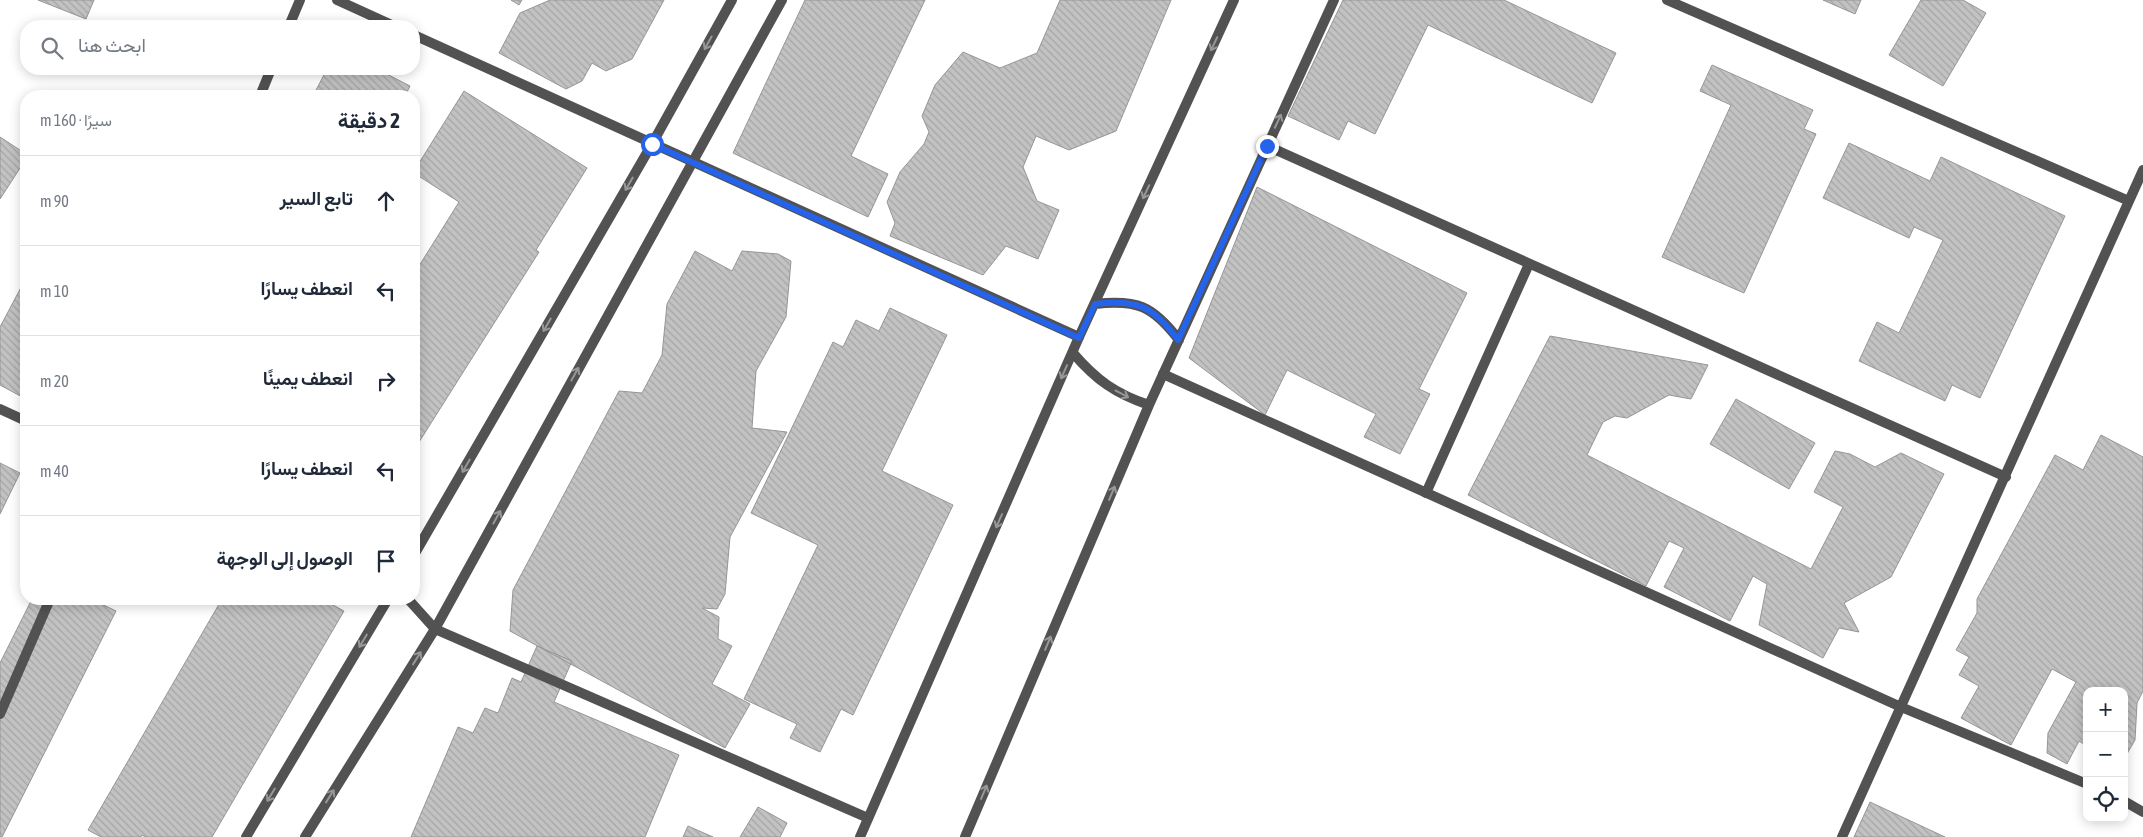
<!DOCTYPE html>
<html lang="ar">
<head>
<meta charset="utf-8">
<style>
  :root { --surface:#fff; --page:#f2f2f3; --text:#1f2937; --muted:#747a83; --line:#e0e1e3 }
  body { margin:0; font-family:"Asap Condensed",Vazirmatn,sans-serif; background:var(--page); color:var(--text); direction:rtl }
  .controls { position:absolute; right:15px; bottom:15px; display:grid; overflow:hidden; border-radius:10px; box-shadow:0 2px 12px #0003 }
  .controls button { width:45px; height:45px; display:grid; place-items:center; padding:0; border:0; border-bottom:1px solid var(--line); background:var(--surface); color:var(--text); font:25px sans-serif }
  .stop { position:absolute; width:15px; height:15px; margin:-11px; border:4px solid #2563eb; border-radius:50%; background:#fff }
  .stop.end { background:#2563eb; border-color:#fff; box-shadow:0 1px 5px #0008 }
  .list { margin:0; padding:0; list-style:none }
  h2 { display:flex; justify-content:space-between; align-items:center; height:65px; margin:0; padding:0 20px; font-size:21px }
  h2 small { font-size:16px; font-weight:400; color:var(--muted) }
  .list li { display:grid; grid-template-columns:32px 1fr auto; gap:15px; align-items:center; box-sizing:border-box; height:90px; padding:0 20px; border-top:1px solid var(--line) }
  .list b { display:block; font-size:19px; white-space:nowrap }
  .list em { font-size:16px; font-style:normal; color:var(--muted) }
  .icon { flex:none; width:28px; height:28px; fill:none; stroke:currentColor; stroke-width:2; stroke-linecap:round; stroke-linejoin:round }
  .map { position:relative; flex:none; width:2143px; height:837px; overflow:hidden; direction:ltr }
  .search { position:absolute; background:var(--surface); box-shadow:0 2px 12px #0003; left:20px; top:20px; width:400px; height:55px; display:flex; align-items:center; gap:12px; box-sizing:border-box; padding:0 18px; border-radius:20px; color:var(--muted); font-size:19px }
  .panel { position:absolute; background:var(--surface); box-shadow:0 2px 12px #0003; left:20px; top:90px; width:400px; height:515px; border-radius:20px; direction:rtl }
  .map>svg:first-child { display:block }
</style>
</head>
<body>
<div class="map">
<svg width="2143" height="837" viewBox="0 0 2143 837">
  <defs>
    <pattern id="building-back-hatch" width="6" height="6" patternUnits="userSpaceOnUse" patternTransform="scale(1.25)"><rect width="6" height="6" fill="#c2c2c2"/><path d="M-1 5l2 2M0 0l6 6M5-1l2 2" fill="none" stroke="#a5a5a5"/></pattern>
  </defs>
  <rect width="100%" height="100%" fill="#fff"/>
  <path fill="url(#building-back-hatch)" stroke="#969696" d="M38,0h56l-8,19z
    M511,0h11l-3,5z
    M550,0h114l-32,59 -26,12 -14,-8 -10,18 -16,8 -67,-36 21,-40z
    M805,0h120l-74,156 37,18 -20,43 -135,-64z
    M1060,0h111l-55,131 -47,19 -33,-14 -13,31 14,34 22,9 -21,49 -32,-13 -23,29 -93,-39 5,-13 -8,-21 13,-30 24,-28 5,-12 -7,-16 13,-31 28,-33 37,16 37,-15z
    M1343,0h161l112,53 -24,50 -164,-78 -53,109 -27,-13 -9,19 -51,-24z
    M1823,0h38l-6,14z
    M1921,0h42l23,13 -43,73 -54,-31z
    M1712,65l101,45 -9,19 12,5 -72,159 -82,-36 69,-152 -31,-14z
    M327,69h50l33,17 -5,10h-92z
    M464,91l123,77 -51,82 3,2 -125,198v-176l45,-72 -45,-29v-2z
    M0,137l26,17v5l-26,40z
    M1849,143l81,38 11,-24 124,59 -85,182 -28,-13 -7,16 -86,-40 18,-39 22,11 44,-93 -29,-13 -5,11 -86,-40z
    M1257,187l210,106 -48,96 11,5 -30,60 -36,-17 12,-23 -89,-44 -22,45 -76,-57z
    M695,251l37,20 10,-20 36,3 13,7 -5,56 -30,54 -4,57 35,4 -57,105 -5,57 -8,15 -15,-1 17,9 -1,22 14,7 -20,38 38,20 -25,44 -215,-117 3,-41 106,-199 23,2 20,-38 5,-51z
    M26,278v121l-26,-14v-58z
    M890,308l57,27 -65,136 71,34 -100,210 -12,-6 -21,43 -30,-14 7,-14 -53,-25 74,-154 -67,-32 82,-171 10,5 13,-27 23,11z
    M1550,336l158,29 -17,34 -22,-4 -42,23 -12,-2 -12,6 -16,33 224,114 32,-62 -29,-15 21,-41 15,3 25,13 26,-14 43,21 -53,103 -47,26 15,29 -20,-4 -16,30 -64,-33 8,-41 -14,-8 -23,45 -66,-34 20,-39 -15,-7 -23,45 -178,-91z
    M1736,399l79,44 -26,46 -79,-45z
    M2101,435l42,22v234l-6,12 -2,37 -11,19v-68h-37v55l-8,-5 -12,23 -20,-11 1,-20 28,-51 -24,-13 -41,76 -50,-27 18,-32 -20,-11 10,-18 -13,-7 21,-37v-14l78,-144 28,15z
    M0,463l20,10 -20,41z
    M32,599h59l25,12 -114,226h-2v-174z
    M222,599h100l22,12 -132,226h-67l-3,-2 -1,2h-40l-13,-7z
    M537,646l35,15 -18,41 125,53 -34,82h-234l47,-110 15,6 12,-25 13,5 14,-35 9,4z
    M1870,802l75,35h-91z
    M758,807l29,16 -7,14h-40z
    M688,826l25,11h-30z"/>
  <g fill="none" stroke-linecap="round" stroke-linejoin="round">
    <path stroke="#525252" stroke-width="10" d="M1426,493l103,-229"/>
    <path stroke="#525252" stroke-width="10" d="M337,0l57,26
      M1667,0l462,201
      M289,26l11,-26
      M414,35l665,302
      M260,96l11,-27
      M1267,146l739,331
      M1163,374l738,333 186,77
      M0,409l26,12
      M414,555l238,-411 80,-144
      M408,599l27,30 433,189
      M0,714l50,-115
      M2124,801l19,11
      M246,837l142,-238
      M305,837l130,-208 347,-629
      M1842,837l301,-667"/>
    <path stroke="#525252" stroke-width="10" d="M1095,304c42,-5 58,2 84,36
      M1073,353c23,27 43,41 76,52
      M860,837l219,-500 155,-337
      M965,837l184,-432 185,-405"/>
  </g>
  <defs><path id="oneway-shaft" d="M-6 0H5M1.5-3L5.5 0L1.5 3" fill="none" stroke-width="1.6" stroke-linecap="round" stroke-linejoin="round" transform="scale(1.25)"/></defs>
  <g stroke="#979797">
    <use href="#oneway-shaft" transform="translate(708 43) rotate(119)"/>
    <use href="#oneway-shaft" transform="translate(1214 44) rotate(115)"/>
    <use href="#oneway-shaft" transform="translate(1278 121) rotate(-65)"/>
    <use href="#oneway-shaft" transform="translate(629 184) rotate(120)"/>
    <use href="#oneway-shaft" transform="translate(1146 192) rotate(115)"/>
    <use href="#oneway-shaft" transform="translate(547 325) rotate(120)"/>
    <use href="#oneway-shaft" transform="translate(1064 372) rotate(114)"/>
    <use href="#oneway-shaft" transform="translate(575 374) rotate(-61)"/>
    <use href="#oneway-shaft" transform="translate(1122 394) rotate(28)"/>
    <use href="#oneway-shaft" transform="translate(466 466) rotate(120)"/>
    <use href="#oneway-shaft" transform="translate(1112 493) rotate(-67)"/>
    <use href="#oneway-shaft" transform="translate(497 517) rotate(-61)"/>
    <use href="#oneway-shaft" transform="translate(999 521) rotate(114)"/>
    <use href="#oneway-shaft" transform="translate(363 641) rotate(121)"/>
    <use href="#oneway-shaft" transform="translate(1048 643) rotate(-67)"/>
    <use href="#oneway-shaft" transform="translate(417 658) rotate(-58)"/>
    <use href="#oneway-shaft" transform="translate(984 792) rotate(-67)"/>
    <use href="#oneway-shaft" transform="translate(271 795) rotate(121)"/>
    <use href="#oneway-shaft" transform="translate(330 796) rotate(-58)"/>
  </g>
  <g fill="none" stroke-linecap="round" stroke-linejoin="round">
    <path stroke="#2563eb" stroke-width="6" d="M652,144l427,194 16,-34c42,-5 58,2 83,36l89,-194"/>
  </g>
</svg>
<div class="controls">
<button>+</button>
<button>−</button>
<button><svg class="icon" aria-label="locate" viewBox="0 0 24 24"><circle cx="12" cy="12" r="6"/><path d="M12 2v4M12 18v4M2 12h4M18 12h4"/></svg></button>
</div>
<div class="stop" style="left:652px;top:144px"></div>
<div class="stop end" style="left:1267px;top:146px"></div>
<div class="search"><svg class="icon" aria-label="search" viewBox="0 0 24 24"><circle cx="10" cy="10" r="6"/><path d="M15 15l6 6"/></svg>ابحث هنا</div>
<section class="panel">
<h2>2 دقيقة<small>سيرًا · 160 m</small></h2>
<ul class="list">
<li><svg class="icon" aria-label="ahead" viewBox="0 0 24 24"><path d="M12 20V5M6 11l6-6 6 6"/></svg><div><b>تابع السير</b></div><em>90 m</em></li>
<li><svg class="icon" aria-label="left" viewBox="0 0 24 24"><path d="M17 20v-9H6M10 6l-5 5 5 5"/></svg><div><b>انعطف يسارًا</b></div><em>10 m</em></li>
<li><svg class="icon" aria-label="right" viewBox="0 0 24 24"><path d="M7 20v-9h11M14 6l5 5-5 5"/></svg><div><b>انعطف يمينًا</b></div><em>20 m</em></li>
<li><svg class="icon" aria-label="left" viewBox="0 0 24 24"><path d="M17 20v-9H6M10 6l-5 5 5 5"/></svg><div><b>انعطف يسارًا</b></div><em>40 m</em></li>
<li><svg class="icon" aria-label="arrive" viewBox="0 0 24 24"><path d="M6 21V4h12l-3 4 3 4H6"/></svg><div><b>الوصول إلى الوجهة</b></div></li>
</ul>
</section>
</div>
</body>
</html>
